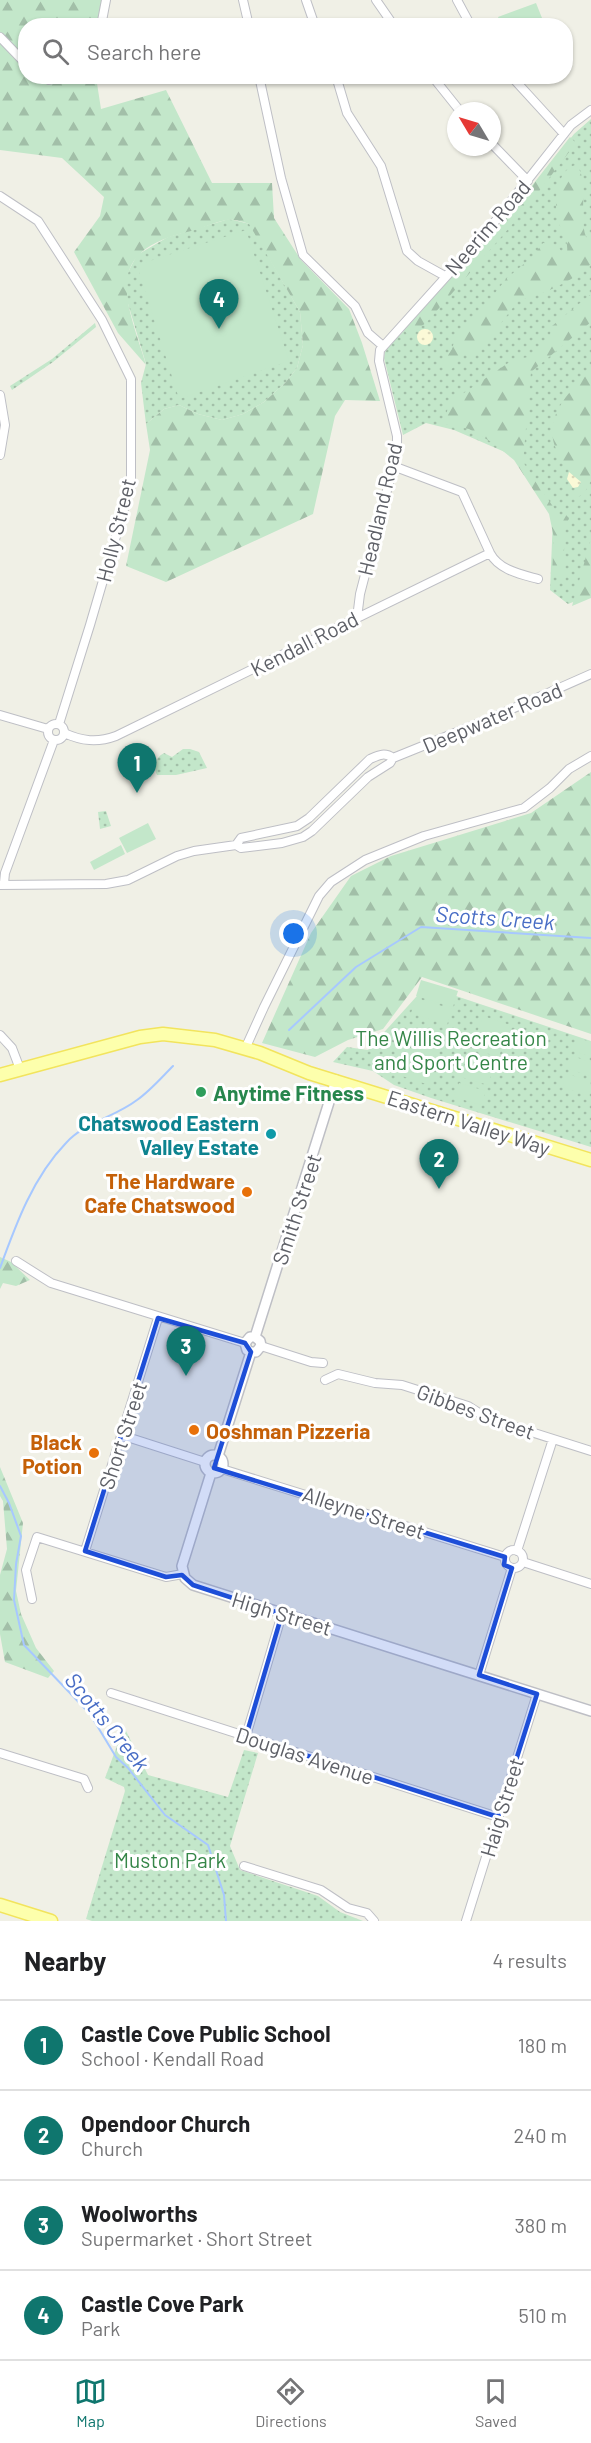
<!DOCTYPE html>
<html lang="en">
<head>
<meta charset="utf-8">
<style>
  :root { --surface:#fff; --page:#f2f2f2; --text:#202124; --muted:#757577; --line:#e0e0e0; --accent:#0f766e }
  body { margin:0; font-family:Barlow,sans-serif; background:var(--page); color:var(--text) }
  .compass { position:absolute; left:447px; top:102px; width:54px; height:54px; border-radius:50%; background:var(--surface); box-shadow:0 2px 4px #0004; rotate:308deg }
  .you { position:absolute; left:294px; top:934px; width:21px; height:21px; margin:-15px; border:4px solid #fff; border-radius:50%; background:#1a73e8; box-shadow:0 0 0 9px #1a73e833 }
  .badge { display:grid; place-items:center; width:39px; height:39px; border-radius:50%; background:var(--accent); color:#fff; font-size:20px; font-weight:700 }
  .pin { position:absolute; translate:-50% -50px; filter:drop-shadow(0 2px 3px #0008) }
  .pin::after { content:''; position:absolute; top:32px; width:21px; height:18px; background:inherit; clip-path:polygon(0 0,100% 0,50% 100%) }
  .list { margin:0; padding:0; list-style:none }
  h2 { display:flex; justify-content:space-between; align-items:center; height:78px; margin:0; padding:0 24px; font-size:26px }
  h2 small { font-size:20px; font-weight:400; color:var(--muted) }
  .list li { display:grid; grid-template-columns:39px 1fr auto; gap:18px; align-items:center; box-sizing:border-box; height:90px; padding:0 24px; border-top:2px solid var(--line) }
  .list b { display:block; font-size:22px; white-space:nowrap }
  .list p { margin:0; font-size:20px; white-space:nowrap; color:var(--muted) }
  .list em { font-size:20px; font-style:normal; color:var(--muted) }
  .icon { flex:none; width:33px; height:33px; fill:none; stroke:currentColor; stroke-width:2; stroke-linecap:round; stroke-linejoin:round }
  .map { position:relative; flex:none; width:591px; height:1921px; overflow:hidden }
  .search { position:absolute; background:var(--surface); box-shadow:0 2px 4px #0004; left:18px; right:18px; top:18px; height:66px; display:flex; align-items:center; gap:15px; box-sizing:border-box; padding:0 21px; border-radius:24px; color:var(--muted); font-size:22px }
  .sheet { height:438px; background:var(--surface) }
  nav { display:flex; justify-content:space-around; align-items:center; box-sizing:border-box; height:84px; border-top:2px solid var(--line); background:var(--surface); font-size:16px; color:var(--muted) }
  nav a { display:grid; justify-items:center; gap:3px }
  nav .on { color:var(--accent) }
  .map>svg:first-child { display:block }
</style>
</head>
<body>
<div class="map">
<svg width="591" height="1921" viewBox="0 0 591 1921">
  <defs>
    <pattern id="grass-dots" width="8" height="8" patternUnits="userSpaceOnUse" patternTransform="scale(1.5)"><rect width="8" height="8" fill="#c3e7ca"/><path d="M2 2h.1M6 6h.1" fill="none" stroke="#a2bfa8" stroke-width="1.8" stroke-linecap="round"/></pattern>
    <pattern id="forest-firs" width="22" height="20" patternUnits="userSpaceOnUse" patternTransform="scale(1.5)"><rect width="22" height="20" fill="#c3e7ca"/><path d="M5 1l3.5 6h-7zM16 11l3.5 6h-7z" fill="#a2bfa8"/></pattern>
    <pattern id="sand-dots" width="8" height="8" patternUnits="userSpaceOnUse" patternTransform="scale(1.5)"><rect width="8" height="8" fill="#fbf9d7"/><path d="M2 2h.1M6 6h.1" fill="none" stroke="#dad8bb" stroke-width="1.8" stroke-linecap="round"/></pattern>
  </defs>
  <rect width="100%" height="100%" fill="#f0f0e6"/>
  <path fill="url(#grass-dots)" d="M591,119v476l-23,9 -18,-14 3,-73 -41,-62 -58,-25 -28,-7 -23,12 -19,-77 1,-6 6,-8 88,-90 95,-120z
    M229,219l21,5 50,88 3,33 -6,23 -12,15 -21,19 -21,12 -21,6 -24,-6 -19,-9 -15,4 -18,15 -5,-41 5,-19 -20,-67v-21l11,-21 31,-18z
    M95,323l1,4 -43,35 -41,28 -2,-4 42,-27z
    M183,749h7l9,3 8,16 -31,7h-19c-4,-10 -2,-17 7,-22l8,4z
    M106,811l5,15 -11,3 -2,-17z
    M426,986l165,55v106l-160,-49 -37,-13 -21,-14 -40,-9 14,-15 21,3z
    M124,1727l24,48 80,22 16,-47 14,3 -28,93 10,24 78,26 22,16 23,9h-271l-6,-2 39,-128 -1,-4 -19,-9z"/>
  <path fill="url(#forest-firs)" d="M0,0h102l-4,25 -72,1v50l70,1 5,32 65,-19 46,93h60l2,35 27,42 48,49 13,34 18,58 -35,-1 -10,16 -22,98 -147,68 -40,-16 24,-116 -4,-26 18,-15 15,-4 19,9 24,6 21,-6 21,-12 21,-19 12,-15 6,-23 -3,-33 -51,-88c-6,-2 -15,-5 -22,-4 -13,2 -26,9 -40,12 -87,21 -60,69 -41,133l-28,-32 -44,-81 26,-36 4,-19 -42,-39 -62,-8z
    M570,137l6,6 -52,68 -98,112 -18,12 -4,-5 4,-5 101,-110z
    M576,165c14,14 2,52 10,72l5,3v24c-18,17 -48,31 -72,36l-43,55 -9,-2 -10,7 -3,7 -5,4 -6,-8 9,-14 4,-14 14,-10 36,-46 26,-22 11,-14 14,2 6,9 4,-1c2,-17 -8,-23 -10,-37 -3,-16 0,-47 19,-51z
    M591,294v28l-60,50 -8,90 37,55 6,-2 3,3 -4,10 -2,47 -2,3 -9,-5 2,-35 -5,-24 -35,-54 -21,-17 -24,-14 -25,-5 5,-21 65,-44 16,-2 19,-18 3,-13z
    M591,370v110l-6,12 -8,6 -5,-3 13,-12c-8,-9 -20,-18 -26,-28 -20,-35 9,-62 32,-85z
    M591,539v59l-19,8z
    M591,772v262l-169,-57 -39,52 -35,11 -33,17 -53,-14 49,-110 40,-57 40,-20 140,-43z
    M0,1257l11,5 19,18 -14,6 -13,-3 -3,6z
    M0,1467l23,56 -7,68 5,23 15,34 18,23 -6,7 -43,-16 -5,-28v-59l7,-26 -4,-48 -3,-5z"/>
  <path fill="url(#sand-dots)" d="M417 337a8 8 0 1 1 16 0a8 8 0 1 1-16 0Z
    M569,472l12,10 -3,5 -5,1 -6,-9z"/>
  <path fill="#c3e7ca" d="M536,3l6,15 -19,7h-22l-3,-8z
    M246,230l43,131 -110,38 -42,-134z
    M148,823l8,16 -29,14 -8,-15z
    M121,845l4,9 -31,16 -4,-8z
    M421,980l37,11 -5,16 -37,-11z
    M416,998l36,11 -5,16 -36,-12z
    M483,1016l27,9 -5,13 -27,-8z
    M417,1028l27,8 -4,14 -27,-9z
    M476,1035l27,9 -4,13 -27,-8z
    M578,1038l13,4v15l-17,-6z
    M412,1045l27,8 -5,14 -27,-9z
    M572,1056l19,6v14l-23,-7z
    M407,1062l27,9 -5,14 -27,-9z
    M465,1063l27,9 -4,13 -27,-8z
    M567,1074l24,7 -2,15 -27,-9z
    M459,1083l27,8 -5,14 -27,-8z"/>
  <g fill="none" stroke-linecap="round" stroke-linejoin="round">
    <path stroke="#a7c8ff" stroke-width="2" d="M289,1030l67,-63 65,-40 170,11
      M0,1268c16,-44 33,-91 66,-125 19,-21 49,-26 71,-43 13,-9 25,-23 36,-34
      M0,1486l9,17 12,33 -5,28 -2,36 10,45 66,69 26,43 12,11 37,47 43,30 16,50 2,26"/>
    <defs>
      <path id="minor" d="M243,0l6,26
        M306,0l9,26
        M376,0l18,26
        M457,0l14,26
        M101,26l5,-26
        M0,37l26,27
        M43,76l6,4 17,-4
        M259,76l22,102 22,77 52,51 13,27 15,13
        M336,76l11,37 34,53 26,85 11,10 27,15
        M432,76l28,35
        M511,76l53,58
        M492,144l36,37
        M0,196l38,25 64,99 29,59v106l-41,140 -31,99
        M0,395l5,30 -5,30
        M393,466l69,26 28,61
        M351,620l7,-10 2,-16 37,-142v-16l-18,-75 1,-11 109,-121 82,-104 20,-15
        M0,715l48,14
        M48 732a8 8 0 1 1 16 0a8 8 0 1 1-16 0Z
        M64,733c18,8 33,10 52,3l374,-183c9,17 30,21 48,26
        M236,845l5,-7 56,-12 12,-8 61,-59c9,-4 15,-7 23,-1
        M4,883l1,-10 49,-133
        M0,885l106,-1 22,-4 49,-24 17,-5 42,-6 5,3 41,-5 21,-6 9,-6 56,-54 22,-14 3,-5 94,-38 104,-46
        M0,1035l12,13 8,21
        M245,1049l19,-42 55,-111 12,-14 34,-22 59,-24 100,-28 26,-20 19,-19 22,-13
        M16,1261l35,22 194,60
        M261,1346l50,16 12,1
        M325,1380l13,-6 37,9 27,2 66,21 19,12 104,33
        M121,1435l84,27
        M222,1469l283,88
        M505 1559a9 9 0 1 1 18 0a9 9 0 1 1-18 0Z
        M85,1551l73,-233
        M517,1551l36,-112
        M523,1562l68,22
        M32,1599l-6,-29 11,-33 129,40 17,-3
        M479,1675l33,-107
        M111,1693l387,124
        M246,1736l36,-122
        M0,1753l84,26 4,9
        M244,1866l77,24 27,18 19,5 7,8
        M466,1921l71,-227"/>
      <path id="tertiary" d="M255,1337l81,-257
        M251,1352h5l5,-6 -1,-5 -5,-4
        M251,1352l-4,-2 -2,-7 5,-6h5
        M205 1464a9 9 0 1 1 18 0a9 9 0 1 1-18 0Z
        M218,1456l33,-104
        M211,1473l-29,93 3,12 8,7 398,126"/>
      <path id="primary" d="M0,1075l140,-38 23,-3 52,6 45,13 49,20 282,87
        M0,1905l51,16"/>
    </defs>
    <use href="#minor" stroke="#bebfc5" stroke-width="10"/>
    <use href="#tertiary" stroke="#bebfc5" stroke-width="12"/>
    <use href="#primary" stroke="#f2e45d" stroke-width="15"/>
    <use href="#minor" stroke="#fff" stroke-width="8"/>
    <use href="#tertiary" stroke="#fff" stroke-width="9"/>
    <use href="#primary" stroke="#fdffac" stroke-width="12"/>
  </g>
  <path fill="#1d4ed8" fill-opacity="0.2" stroke="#1d4ed8" stroke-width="4.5" stroke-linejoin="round" d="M158,1318l87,25 6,9 -37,116 291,89 -1,8 8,3 -33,107 58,19 -39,123 -252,-81 36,-122 -89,-29 -11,-10 -16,2 -81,-26z"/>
  <circle fill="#2e9e5b" stroke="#fff" stroke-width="2" cx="201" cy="1092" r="6"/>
  <circle fill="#0f9aa8" stroke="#fff" stroke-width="2" cx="271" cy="1134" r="6"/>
  <g fill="#e8710a" stroke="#fff" stroke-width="2">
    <circle cx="247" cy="1192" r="6"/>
    <circle cx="194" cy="1430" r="6"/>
    <circle cx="94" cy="1453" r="6"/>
  </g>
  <g text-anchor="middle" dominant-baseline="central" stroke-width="6" stroke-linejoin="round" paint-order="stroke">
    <g font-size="21" fill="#5e6067" stroke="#fff">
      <text transform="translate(487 227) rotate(-49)">Neerim Road</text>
      <text transform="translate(379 509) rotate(-77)">Headland Road</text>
      <text transform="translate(115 530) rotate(-76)">Holly Street</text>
      <text transform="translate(304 643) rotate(-27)">Kendall Road</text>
      <text transform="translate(492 717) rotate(-23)">Deepwater Road</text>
      <text transform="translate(469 1122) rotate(18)">Eastern Valley Way</text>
      <text transform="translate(296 1209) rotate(-72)">Smith Street</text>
      <text transform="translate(476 1411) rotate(20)">Gibbes Street</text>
      <text transform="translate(122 1435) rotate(-72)">Short Street</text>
      <text transform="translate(364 1512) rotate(18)">Alleyne Street</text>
      <text transform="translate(282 1613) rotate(17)">High Street</text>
      <text transform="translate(305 1755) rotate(18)">Douglas Avenue</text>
      <text transform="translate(501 1807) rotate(-73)">Haig Street</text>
    </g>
    <g font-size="21" fill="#358648" stroke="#fff">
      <text x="451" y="1037">The Willis Recreation<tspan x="451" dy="24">and Sport Centre</tspan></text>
      <text x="170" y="1859">Muston Park</text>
    </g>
    <g font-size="21" font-weight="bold" fill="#27864d" stroke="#fff" text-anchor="start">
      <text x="213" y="1092">Anytime Fitness</text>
    </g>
    <g font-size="21" font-weight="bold" fill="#0d838f" stroke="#fff" text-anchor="end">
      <text x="259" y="1122">Chatswood Eastern<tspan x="259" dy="24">Valley Estate</tspan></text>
    </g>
    <g font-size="21" font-weight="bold" fill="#c56008" stroke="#fff" text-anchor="end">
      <text x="235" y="1180">The Hardware<tspan x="235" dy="24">Cafe Chatswood</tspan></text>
      <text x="206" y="1430" text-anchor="start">Ooshman Pizzeria</text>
      <text x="82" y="1441">Black<tspan x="82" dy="24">Potion</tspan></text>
    </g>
    <g font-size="22" font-style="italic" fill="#486dc5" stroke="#fff">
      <text transform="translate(495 917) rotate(4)">Scotts Creek</text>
      <text transform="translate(108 1721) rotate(51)">Scotts Creek</text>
    </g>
  </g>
</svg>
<svg class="compass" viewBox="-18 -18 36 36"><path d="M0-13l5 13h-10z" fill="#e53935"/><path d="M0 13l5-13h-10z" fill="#757577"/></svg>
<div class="you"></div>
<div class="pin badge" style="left:137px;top:793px">1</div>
<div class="pin badge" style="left:439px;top:1189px">2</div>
<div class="pin badge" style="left:186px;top:1376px">3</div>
<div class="pin badge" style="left:219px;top:329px">4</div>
<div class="search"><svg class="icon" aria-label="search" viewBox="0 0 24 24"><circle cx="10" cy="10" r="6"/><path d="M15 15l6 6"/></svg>Search here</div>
</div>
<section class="sheet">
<h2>Nearby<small>4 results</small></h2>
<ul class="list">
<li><span class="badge">1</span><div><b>Castle Cove Public School</b><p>School · Kendall Road</p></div><em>180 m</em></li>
<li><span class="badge">2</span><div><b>Opendoor Church</b><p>Church</p></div><em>240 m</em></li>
<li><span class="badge">3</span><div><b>Woolworths</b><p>Supermarket · Short Street</p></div><em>380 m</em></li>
<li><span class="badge">4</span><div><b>Castle Cove Park</b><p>Park</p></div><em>510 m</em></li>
</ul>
</section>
<nav>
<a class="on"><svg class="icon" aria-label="map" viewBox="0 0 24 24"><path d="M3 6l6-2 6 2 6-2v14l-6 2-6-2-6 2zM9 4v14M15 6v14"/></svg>Map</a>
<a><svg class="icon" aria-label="directions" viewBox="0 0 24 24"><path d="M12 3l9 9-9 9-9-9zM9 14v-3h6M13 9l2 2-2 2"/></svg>Directions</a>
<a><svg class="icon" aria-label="saved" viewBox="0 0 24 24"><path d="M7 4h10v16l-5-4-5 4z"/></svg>Saved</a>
</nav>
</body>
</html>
